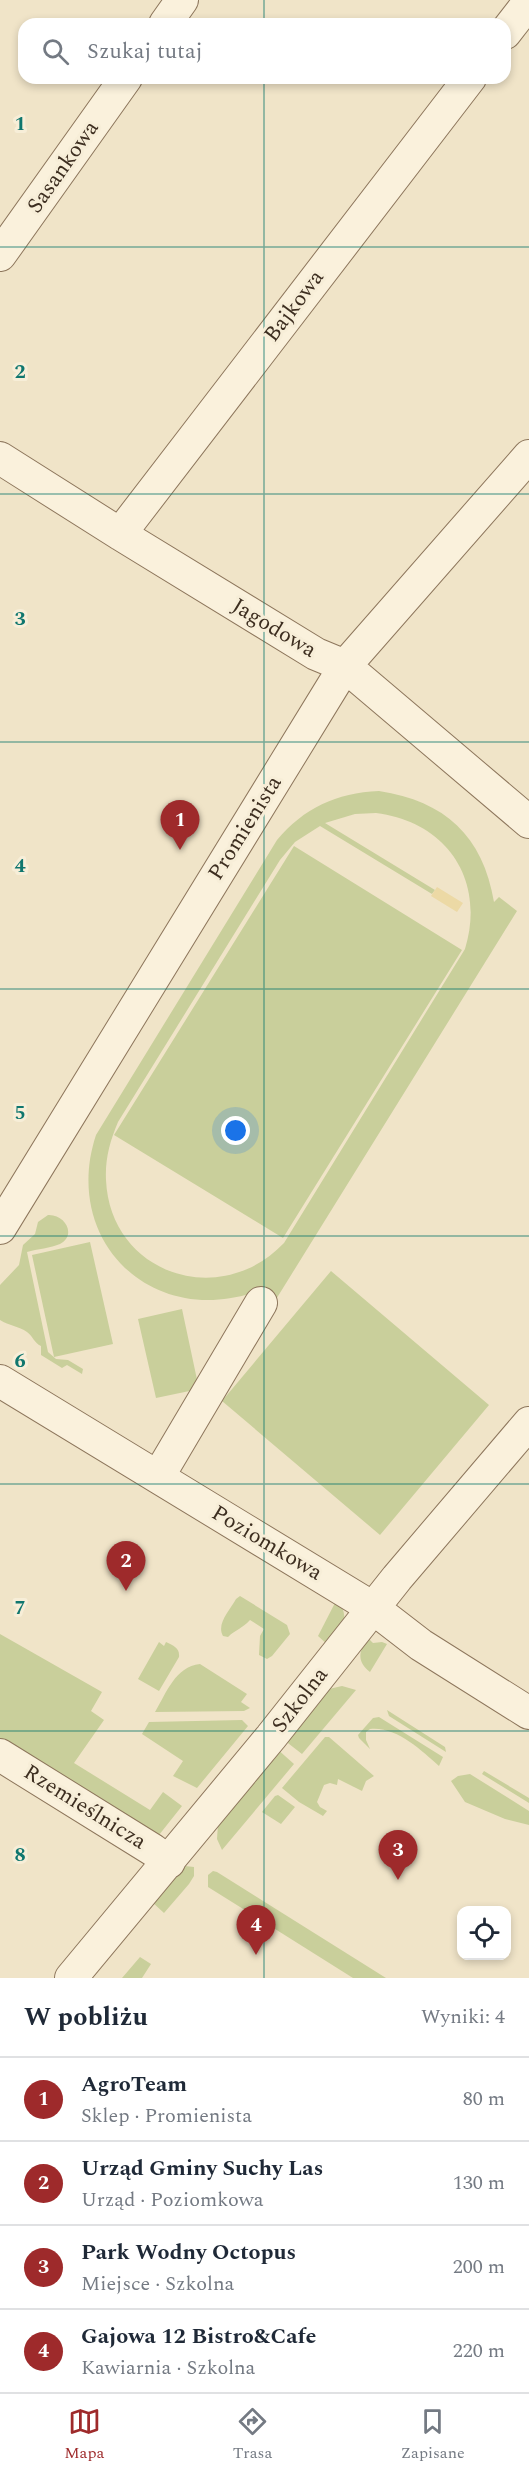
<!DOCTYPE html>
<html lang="pl">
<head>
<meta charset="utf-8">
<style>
  :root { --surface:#fff; --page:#f6f6f7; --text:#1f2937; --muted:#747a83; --line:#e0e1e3; --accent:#9e2a2b }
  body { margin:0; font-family:Spectral,serif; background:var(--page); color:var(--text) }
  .controls { position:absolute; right:18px; bottom:18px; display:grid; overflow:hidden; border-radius:12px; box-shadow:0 3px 9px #0003 }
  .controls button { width:54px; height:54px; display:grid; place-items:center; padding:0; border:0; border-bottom:2px solid var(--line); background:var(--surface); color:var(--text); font:30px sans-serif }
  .you { position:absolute; left:236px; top:1131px; width:21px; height:21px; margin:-15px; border:4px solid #fff; border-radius:50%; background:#1a73e8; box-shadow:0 0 0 9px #1a73e833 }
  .badge { display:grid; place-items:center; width:39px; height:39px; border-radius:50%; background:var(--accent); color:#fff; font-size:20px; font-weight:700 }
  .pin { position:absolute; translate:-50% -50px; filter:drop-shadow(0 2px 3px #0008) }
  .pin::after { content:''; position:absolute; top:32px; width:21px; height:18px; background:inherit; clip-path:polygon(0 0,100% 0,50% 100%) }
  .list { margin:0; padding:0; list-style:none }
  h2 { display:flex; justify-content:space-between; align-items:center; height:78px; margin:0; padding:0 24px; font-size:26px }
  h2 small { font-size:20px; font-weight:400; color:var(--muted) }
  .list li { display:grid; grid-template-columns:39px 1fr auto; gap:18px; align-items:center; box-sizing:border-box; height:84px; padding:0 24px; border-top:2px solid var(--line) }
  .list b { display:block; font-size:22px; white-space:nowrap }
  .list p { margin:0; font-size:20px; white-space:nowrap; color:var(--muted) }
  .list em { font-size:20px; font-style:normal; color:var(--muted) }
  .icon { flex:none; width:33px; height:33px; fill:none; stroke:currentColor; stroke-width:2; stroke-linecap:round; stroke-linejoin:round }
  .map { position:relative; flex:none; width:529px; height:1978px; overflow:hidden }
  .search { position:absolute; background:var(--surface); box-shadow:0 3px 9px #0003; left:18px; right:18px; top:18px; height:66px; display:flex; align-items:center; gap:15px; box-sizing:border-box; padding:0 21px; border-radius:18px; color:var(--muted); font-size:22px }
  .sheet { height:414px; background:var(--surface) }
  nav { display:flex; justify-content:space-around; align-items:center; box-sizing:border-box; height:84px; border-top:2px solid var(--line); background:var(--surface); font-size:16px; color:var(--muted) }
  nav a { display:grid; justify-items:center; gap:3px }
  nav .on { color:var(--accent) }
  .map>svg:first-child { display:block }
</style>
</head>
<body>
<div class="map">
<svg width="529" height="1978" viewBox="0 0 529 1978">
  <rect width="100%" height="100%" fill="#f0e4c8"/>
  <path fill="#c9cf9b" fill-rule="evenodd" d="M379,791c66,10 104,45 115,111l5,-5 18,14 -247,398 -18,-16c-104,33 -190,-55 -156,-158l181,-295c27,-32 59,-47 102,-49zM376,813c71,9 110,67 89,136l-181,294c-65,68 -174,30 -178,-63 -1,-21 4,-39 12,-58l162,-262 15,-18 25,-16 112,68 3,-4 -110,-67 30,-9z
    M294,846l168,104 -179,288 -169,-103z
    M48,1215c17,-1 29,20 12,29 -9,4 -23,5 -33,8l21,100 8,7 12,1 15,9 -1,5 -15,-9 -5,3 -21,-13v-9c-7,-3 -8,-10 -14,-14 -8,-6 -18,-6 -27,-12v-35l19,-20 4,-20 12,-11 3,-12z
    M90,1242l23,102 -59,13 -22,-102z
    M331,1271l158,134 -109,130 -158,-134z
    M182,1309l17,80 -43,9 -18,-79z
    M240,1596l47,29 3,9 -18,22 -5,3 -8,-4 1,-19 4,-7 -14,-9c-7,8 -15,10 -22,17l-5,-1c-7,-12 7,-26 13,-37z
    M337,1599c15,21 4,28 -9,46l-10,-9z
    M0,1634l102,58 -11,19 13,9 -30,43 76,47 13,-18 19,14 -27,34 -155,-93z
    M368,1638l5,5 9,-1 5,2 -17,28c-14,-11 -11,-21 -2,-34z
    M159,1642l5,4 2,-4c8,4 14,6 13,15l-20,34 -21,-12z
    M200,1664l47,30 -6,8 9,6 -6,3 -89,1c12,-20 20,-45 45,-48z
    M342,1686l14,4 -54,64 -18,-14 45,-51z
    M387,1710l58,37 1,5 -57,-36z
    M379,1717l64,40 -4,9c-18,-16 -43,-40 -69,-37l-4,3v8l4,9 -11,-11 -1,-3 15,-17z
    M242,1720l6,6 -51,62 -24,-12 10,-15 -41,-27 7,-12z
    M325,1737h4l45,39 -8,5 -4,10 -24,-12 -1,6 -7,-2 -6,2 -7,17 3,5 7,4 -4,5 -24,-14 -17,-14z
    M276,1748l18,16 -72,86 -5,-11 1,-15z
    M484,1771l45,27v5l-47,-29z
    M470,1774l59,37v14l-24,-6 -40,-17 -14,-21 7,-5z
    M278,1795l17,12 -14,17 -19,-12 13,-16z
    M185,1866l9,1v9l-5,8 -25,29 -13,-12 27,-31z
    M213,1871l4,1 169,106h-33l-145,-91v-12z
    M140,1957l11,7 -9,14h-20z"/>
  <path fill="#ecd9a5" d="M437,887l26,16 -6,9 -26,-16z"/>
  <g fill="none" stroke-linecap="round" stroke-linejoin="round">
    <defs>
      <path id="minor" d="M165,24l17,-24
        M505,33l24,-31
        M0,255l126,-177
        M0,458l120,76 196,120 29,12 184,156
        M120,534l350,-456
        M0,1228l345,-562 184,-210
        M0,1381l373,227 48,37 108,68
        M158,1477l103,-174
        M0,1755l153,95 16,12
        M71,1978l200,-241 126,-159 132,-155"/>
    </defs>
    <use href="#minor" stroke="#8d765c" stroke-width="34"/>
    <use href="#minor" stroke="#faf1dc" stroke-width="32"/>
  </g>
  <path fill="none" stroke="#0f766e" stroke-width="1.5" stroke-opacity="0.55" d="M264,0v24M264,78v1900M0,247h529M0,494h529M0,742h529M0,989h529M0,1236h529M0,1484h529M0,1731h529"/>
  <g text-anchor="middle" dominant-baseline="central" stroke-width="6" stroke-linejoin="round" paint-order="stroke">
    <g font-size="22" fill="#3d2e20" stroke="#f7eed8">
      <text transform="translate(63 167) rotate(-55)">Sasankowa</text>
      <text transform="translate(294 306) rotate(-53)">Bajkowa</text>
      <text transform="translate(274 628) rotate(31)">Jagodowa</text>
      <text transform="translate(245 828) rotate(-58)">Promienista</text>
      <text transform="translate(267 1543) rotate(31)">Poziomkowa</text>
      <text transform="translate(300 1700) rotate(-52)">Szkolna</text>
      <text transform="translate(85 1807) rotate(32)">Rzemieślnicza</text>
    </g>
  </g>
  <g font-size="20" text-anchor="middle" font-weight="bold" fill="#0f766e" stroke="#f7eed8" stroke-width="6" stroke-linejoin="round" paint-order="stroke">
    <text x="20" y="130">1</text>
    <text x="20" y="378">2</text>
    <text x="20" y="625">3</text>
    <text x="20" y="872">4</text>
    <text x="20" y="1119">5</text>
    <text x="20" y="1367">6</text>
    <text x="20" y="1614">7</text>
    <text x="20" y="1861">8</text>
  </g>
</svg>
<div class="controls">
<button><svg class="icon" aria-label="locate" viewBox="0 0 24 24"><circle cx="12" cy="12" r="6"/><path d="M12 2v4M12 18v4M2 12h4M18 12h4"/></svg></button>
</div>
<div class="you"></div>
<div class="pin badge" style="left:180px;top:850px">1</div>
<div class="pin badge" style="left:126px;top:1591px">2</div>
<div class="pin badge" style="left:398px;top:1880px">3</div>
<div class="pin badge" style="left:256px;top:1955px">4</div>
<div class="search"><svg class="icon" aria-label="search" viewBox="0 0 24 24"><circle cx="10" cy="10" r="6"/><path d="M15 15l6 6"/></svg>Szukaj tutaj</div>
</div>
<section class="sheet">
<h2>W pobliżu<small>Wyniki: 4</small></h2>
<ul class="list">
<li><span class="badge">1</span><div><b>AgroTeam</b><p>Sklep · Promienista</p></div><em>80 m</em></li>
<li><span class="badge">2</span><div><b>Urząd Gminy Suchy Las</b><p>Urząd · Poziomkowa</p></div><em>130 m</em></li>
<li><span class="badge">3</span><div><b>Park Wodny Octopus</b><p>Miejsce · Szkolna</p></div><em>200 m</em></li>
<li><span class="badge">4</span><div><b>Gajowa 12 Bistro&amp;Cafe</b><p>Kawiarnia · Szkolna</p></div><em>220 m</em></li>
</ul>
</section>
<nav>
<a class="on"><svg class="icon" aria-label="map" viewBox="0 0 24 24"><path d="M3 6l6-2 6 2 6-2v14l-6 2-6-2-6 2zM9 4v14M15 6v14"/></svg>Mapa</a>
<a><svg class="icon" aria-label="directions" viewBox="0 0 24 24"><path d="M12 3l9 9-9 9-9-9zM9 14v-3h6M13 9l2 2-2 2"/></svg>Trasa</a>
<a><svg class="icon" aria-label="saved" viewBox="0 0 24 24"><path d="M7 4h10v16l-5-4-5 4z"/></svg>Zapisane</a>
</nav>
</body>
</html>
